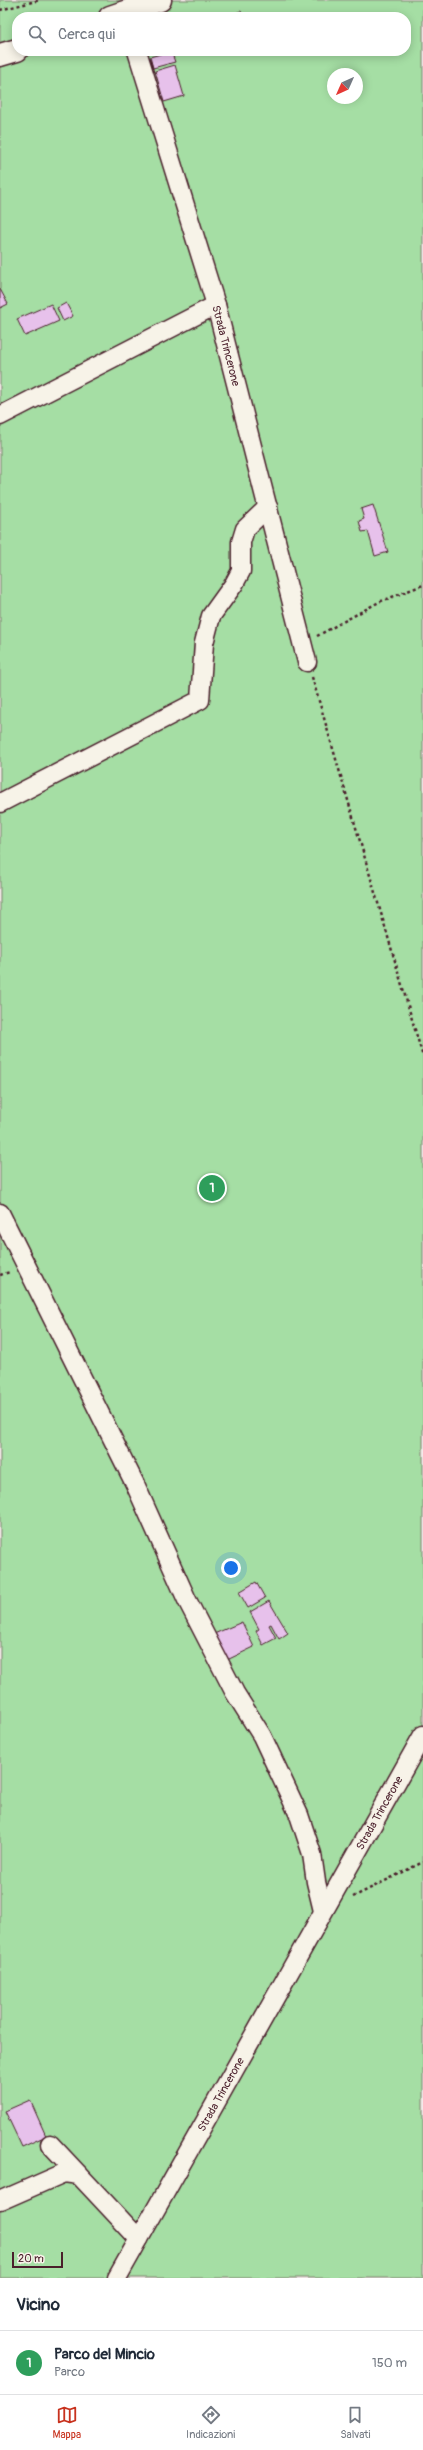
<!DOCTYPE html>
<html lang="it">
<head>
<meta charset="utf-8">
<style>
  :root { --surface:#fff; --page:#f2f2f3; --text:#1f2937; --muted:#747a83; --line:#e0e1e3; --accent:#c8321e }
  body { margin:0; font-family:Pangolin,sans-serif; background:var(--page); color:var(--text) }
  .compass { position:absolute; left:327px; top:68px; width:36px; height:36px; border-radius:50%; background:var(--surface); box-shadow:0 2px 10px #0003; rotate:225deg }
  .scale { position:absolute; left:12px; bottom:10px; width:51px; box-sizing:border-box; padding-left:4px; border:2px solid #4a1f2b; border-top:0; font-size:11px; line-height:14px; white-space:nowrap; color:#4a1f2b; -webkit-text-stroke:3px #f7f3e8; paint-order:stroke }
  .you { position:absolute; left:231px; top:1568px; width:14px; height:14px; margin:-10px; border:3px solid #fff; border-radius:50%; background:#1a73e8; box-shadow:0 0 0 6px #1a73e833 }
  .badge { display:grid; place-items:center; width:26px; height:26px; border-radius:50%; background:var(--accent); color:#fff; font-size:13px; font-weight:700 }
  .pin { position:absolute; translate:-50% -50%; border:2px solid #fff; box-shadow:0 1px 4px #0006 }
  .list { margin:0; padding:0; list-style:none }
  h2 { display:flex; justify-content:space-between; align-items:center; height:52px; margin:0; padding:0 16px; font-size:17px }
  h2 small { font-size:13px; font-weight:400; color:var(--muted) }
  .list li { display:grid; grid-template-columns:26px 1fr auto; gap:12px; align-items:center; box-sizing:border-box; height:64px; padding:0 16px; border-top:1px solid var(--line) }
  .list b { display:block; font-size:15px; white-space:nowrap }
  .list p { margin:0; font-size:13px; white-space:nowrap; color:var(--muted) }
  .list em { font-size:13px; font-style:normal; color:var(--muted) }
  .icon { flex:none; width:22px; height:22px; fill:none; stroke:currentColor; stroke-width:2; stroke-linecap:round; stroke-linejoin:round }
  .map { position:relative; flex:none; width:423px; height:2278px; overflow:hidden }
  .search { position:absolute; background:var(--surface); box-shadow:0 2px 10px #0003; left:12px; right:12px; top:12px; height:44px; display:flex; align-items:center; gap:10px; box-sizing:border-box; padding:0 14px; border-radius:16px; color:var(--muted); font-size:15px }
  .sheet { height:116px; background:var(--surface) }
  nav { display:flex; justify-content:space-around; align-items:center; box-sizing:border-box; height:56px; border-top:1px solid var(--line); background:var(--surface); font-size:11px; color:var(--muted) }
  nav a { display:grid; justify-items:center; gap:2px }
  nav .on { color:var(--accent) }
  .map>svg:first-child { display:block }
</style>
</head>
<body>
<div class="map">
<svg width="423" height="2278" viewBox="0 0 423 2278">
  <rect width="100%" height="100%" fill="#f4e9e9"/>
  <filter id="ink" filterUnits="userSpaceOnUse"><feTurbulence type="fractalNoise" baseFrequency=".025" numOctaves="2"/><feDisplacementMap in="SourceGraphic" scale="8" xChannelSelector="R" yChannelSelector="G"/><feConvolveMatrix kernelMatrix="1 2 1 2 8 2 1 2 1" color-interpolation-filters="sRGB"/></filter>
  <g filter="url(#ink)">
    <path fill="#a5dea4" stroke="#787e68" fill-rule="evenodd" d="M0,0h423v2278h-423zM17,17h389v34h-389zM333,74h24v24h-24z"/>
    <path fill="#e7c1eb" stroke="#4a1f2b" d="M241,11l2,6h-19z
      M171,51l4,11 -22,6 -3,-11z
      M175,65l9,31 -20,6 -9,-31z
      M0,289l8,15 -8,4z
      M66,303l7,13 -10,5 -6,-13z
      M51,304l8,17 -34,15 -8,-17z
      M373,505l15,47 -13,4 -7,-25 -6,1 -3,-11 5,-2 -3,-10z
      M256,1582l9,16 -17,10 -9,-16z
      M269,1601l19,32 -9,6 -8,-15 -2,1 7,13 -13,7 -7,-14 3,-2 -9,-17z
      M242,1622l12,25 -27,13 -13,-26z
      M30,2100l16,36 -24,11 -17,-36z"/>
    <g fill="none" stroke-linecap="round" stroke-linejoin="round">
      <defs>
        <g id="minor">
          <path id="s1" d="M137,51l79,254 91,357"/>
          <path d="M0,416l216,-111"/>
          <path d="M0,803l200,-103 4,-57 7,-27 23,-32 7,-13v-29l4,-13 23,-22"/>
          <path d="M0,1213l135,271 52,116 48,93 27,43 37,79 13,39 4,28 7,29"/>
          <path d="M50,2144l89,95"/>
          <path d="M0,2201l64,-28 15,2"/>
          <path id="s2" d="M117,2278l306,-543"/>
        </g>
        <path id="major" d="M110,17l50,-17
          M0,55l17,-5"/>
      </defs>
      <use href="#minor" stroke="#4a1f2b" stroke-width="21"/>
      <use href="#major" stroke="#4a1f2b" stroke-width="25"/>
      <path stroke="#4a1f2b" stroke-width="2.5" stroke-dasharray="3 3" stroke-linecap="butt" d="M0,10l40,-10
        M317,636l62,-34 44,-17
        M312,677l111,380
        M0,1275l10,-3
        M353,1897l70,-35"/>
      <use href="#minor" stroke="#f7f3e8" stroke-width="18"/>
      <use href="#major" stroke="#f7f3e8" stroke-width="22"/>
    </g>
  </g>
  <g text-anchor="middle" dominant-baseline="central" stroke-width="4" stroke-linejoin="round" paint-order="stroke">
    <g font-size="11" fill="#4a1f2b" stroke="#f7f3e8">
      <text stroke="none"><textPath href="#s1" startOffset="308">Strada Trincerone</textPath></text>
      <text stroke="none"><textPath href="#s2" startOffset="534">Strada Trincerone</textPath></text>
      <text stroke="none"><textPath href="#s2" startOffset="211">Strada Trincerone</textPath></text>
    </g>
  </g>
</svg>
<svg class="compass" viewBox="-18 -18 36 36"><path d="M0-13l5 13h-10z" fill="#e53935"/><path d="M0 13l5-13h-10z" fill="#747a83"/></svg>
<div class="scale">20 m</div>
<div class="you"></div>
<div class="pin badge" style="left:212px;top:1188px;background:#2e9e5b">1</div>
<div class="search"><svg class="icon" aria-label="search" viewBox="0 0 24 24"><circle cx="10" cy="10" r="6"/><path d="M15 15l6 6"/></svg>Cerca qui</div>
</div>
<section class="sheet">
<h2>Vicino<small></small></h2>
<ul class="list">
<li><span class="badge" style="background:#2e9e5b">1</span><div><b>Parco del Mincio</b><p>Parco</p></div><em>150 m</em></li>
</ul>
</section>
<nav>
<a class="on"><svg class="icon" aria-label="map" viewBox="0 0 24 24"><path d="M3 6l6-2 6 2 6-2v14l-6 2-6-2-6 2zM9 4v14M15 6v14"/></svg>Mappa</a>
<a><svg class="icon" aria-label="directions" viewBox="0 0 24 24"><path d="M12 3l9 9-9 9-9-9zM9 14v-3h6M13 9l2 2-2 2"/></svg>Indicazioni</a>
<a><svg class="icon" aria-label="saved" viewBox="0 0 24 24"><path d="M7 4h10v16l-5-4-5 4z"/></svg>Salvati</a>
</nav>
</body>
</html>
